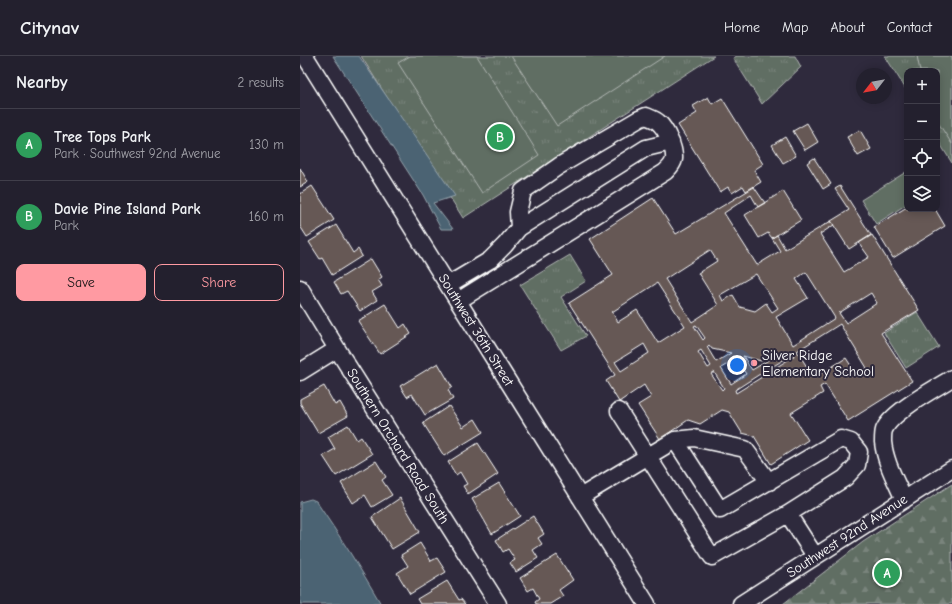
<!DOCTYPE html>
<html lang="en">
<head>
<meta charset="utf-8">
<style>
  :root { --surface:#23202e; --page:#2f2d3a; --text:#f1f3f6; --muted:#a3a3aa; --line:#403e4a; --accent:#ff9aa2 }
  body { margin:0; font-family:"Comic Neue",sans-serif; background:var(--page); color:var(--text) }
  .controls { position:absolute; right:12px; top:12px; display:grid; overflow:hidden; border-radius:8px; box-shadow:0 2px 10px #0003 }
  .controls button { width:36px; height:36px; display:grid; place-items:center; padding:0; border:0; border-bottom:1px solid var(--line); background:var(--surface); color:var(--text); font:20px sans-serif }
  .compass { position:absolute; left:556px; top:12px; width:36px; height:36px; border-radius:50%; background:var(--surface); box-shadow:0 2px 10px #0003; rotate:239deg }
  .you { position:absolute; left:437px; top:309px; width:14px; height:14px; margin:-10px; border:3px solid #fff; border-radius:50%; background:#1a73e8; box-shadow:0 0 0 6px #1a73e833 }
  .badge { display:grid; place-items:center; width:26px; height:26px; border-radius:50%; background:var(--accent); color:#fff; font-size:13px; font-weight:700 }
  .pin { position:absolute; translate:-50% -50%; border:2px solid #fff; box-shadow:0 1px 4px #0006 }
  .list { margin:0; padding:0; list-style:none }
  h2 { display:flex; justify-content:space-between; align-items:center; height:52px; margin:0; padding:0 16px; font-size:17px }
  h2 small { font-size:13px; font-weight:400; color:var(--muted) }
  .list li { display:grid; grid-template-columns:26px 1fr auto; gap:12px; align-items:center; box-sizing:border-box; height:72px; padding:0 16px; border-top:1px solid var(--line) }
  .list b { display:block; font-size:15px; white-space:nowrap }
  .list p { margin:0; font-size:13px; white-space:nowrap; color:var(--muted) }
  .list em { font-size:13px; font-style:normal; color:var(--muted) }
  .actions { display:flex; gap:8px; padding:12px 16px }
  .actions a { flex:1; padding:9px 0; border:1px solid var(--accent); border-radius:8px; text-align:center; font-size:14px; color:var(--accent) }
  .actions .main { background:var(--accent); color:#111 }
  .icon { flex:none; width:22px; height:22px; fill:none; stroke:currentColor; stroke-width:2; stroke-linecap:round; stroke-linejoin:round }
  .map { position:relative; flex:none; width:652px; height:548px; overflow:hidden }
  header { display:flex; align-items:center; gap:24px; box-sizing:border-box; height:56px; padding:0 20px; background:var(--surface); border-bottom:1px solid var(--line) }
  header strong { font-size:19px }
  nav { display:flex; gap:22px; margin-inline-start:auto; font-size:14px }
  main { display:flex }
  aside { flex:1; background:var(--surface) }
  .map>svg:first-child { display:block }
</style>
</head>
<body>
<header>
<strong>Citynav</strong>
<nav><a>Home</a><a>Map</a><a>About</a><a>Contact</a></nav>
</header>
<main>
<aside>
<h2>Nearby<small>2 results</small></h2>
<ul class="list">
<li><span class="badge" style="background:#2e9e5b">A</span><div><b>Tree Tops Park</b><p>Park · Southwest 92nd Avenue</p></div><em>130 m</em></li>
<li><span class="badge" style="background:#2e9e5b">B</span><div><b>Davie Pine Island Park</b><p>Park</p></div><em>160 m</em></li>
</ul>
<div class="actions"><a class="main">Save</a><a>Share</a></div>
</aside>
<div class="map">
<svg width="652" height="548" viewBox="0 0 652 548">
  <defs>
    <pattern id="grass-tufts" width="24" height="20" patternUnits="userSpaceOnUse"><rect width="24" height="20" fill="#616e64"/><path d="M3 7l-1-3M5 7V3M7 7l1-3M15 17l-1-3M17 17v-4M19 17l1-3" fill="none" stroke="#79847b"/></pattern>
    <pattern id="forest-firs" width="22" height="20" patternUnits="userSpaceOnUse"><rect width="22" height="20" fill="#616e64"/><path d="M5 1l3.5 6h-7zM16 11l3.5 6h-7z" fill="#79847b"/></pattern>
  </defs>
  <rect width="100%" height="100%" fill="#2f2a3d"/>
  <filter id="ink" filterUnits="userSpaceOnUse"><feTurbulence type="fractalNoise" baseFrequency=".025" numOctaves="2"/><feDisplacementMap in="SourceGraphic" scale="8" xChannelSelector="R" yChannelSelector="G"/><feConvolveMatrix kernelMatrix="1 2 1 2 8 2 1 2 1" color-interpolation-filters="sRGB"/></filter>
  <g filter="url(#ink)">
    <path fill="url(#grass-tufts)" stroke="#b0b6b2" d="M61,0h353l-251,162z
      M437,0h58l6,11 -39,37 -29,-46z
      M585,0h67v107l-15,-24v-68h-30v20z
      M270,199l16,26 -25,16 25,39 -25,14 -41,-65z
      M617,256l22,35 -33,21 -22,-35z"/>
    <path fill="url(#forest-firs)" stroke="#b0b6b2" d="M652,428v120h-169l80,-62z"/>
    <path fill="#616e64" stroke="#b0b6b2" d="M110,0h67l62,99 -57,38 -84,-130z
      M211,0h154l-108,70z
      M617,0h35v88l-15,-23v-50h-17z
      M606,116l1,2v30l-31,20 -15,-24z"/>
    <path fill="#4b6473" stroke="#93a2ab" d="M33,0h26l96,140 -22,7 20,26h-12l-18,-34z
      M11,443l5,2c23,34 45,68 65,103h-81v-102z"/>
    <path fill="#665955" stroke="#fff" fill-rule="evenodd" d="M408,41l4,7 10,-6 41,66 -9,6 7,12 -15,9 -3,-5 -11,7 -4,-6 -8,5 -42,-67 19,-12 -4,-7z
      M507,67l11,19 -13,8 -12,-19z
      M560,74l11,19 -13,7 -11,-19z
      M485,81l11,19 -13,7 -11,-18z
      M514,102l17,26 -8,5 -16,-26z
      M0,112l8,14 -8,5z
      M12,130l22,34 -27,17 -7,-11v-32z
      M540,130l31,49 -22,14 -18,-28 18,-11 -14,-21z
      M454,131l11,16 -7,4 -7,-12 -27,18 33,52 23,-14 -8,-13 5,-3 8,14 46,-28 3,4 -14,9 24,38 25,-15 -10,-14 13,-8 47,75 -38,23 31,48 -64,40 -23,-37 -5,3 3,6 -32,20 17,27 -37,24 -17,-28 -12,-3 -13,-21 -7,-2 -22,14 -12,-4 -28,19 -22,-34 13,-8 -7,-12 -25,17 -13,-21 9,-6 -46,-72 44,-28 -23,-36 63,-41 23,36zM410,194l7,11 -19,12 20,32 -26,17 -27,-43zM506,216l29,46 -42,27 -17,-28 32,-19 -12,-19zM456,218l22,34 -6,4 -6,-9 -11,8 -15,-4 -7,-12 -10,6 -3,-6zM357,227l28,43 -27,17 -21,-33 -19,12 -6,-10zM571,237l6,10 -31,20 -7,-10zM540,268l27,44 -10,7 -11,-17 -32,20 -17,-27zM396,269l9,13 -2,2 -9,-14zM344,288l5,9 -28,18 -6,-9zM409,289l3,4 19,4 -15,9 -9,-15zM401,294l10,16 -3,2 -10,-16zM493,298l1,2 -25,16 -2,-2zM470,299l2,3 -20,12 -9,-14 18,5zM436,303l10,15 -15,10 -10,-16zM414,316l10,16 -2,2 -11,-16zM460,318l2,3 -26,16 -1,-3z
      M483,135l18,29 -29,18 -4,-5 -9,5 -14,-23z
      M607,151v2h28l10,17 -52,32 -19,-31z
      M36,169l17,28 5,-4 4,7 -30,19 -10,-17 -2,1 -11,-17z
      M71,203l11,18 -4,3 4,6 -10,6 5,8 -17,11 -13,-20 -6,3 -7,-12z
      M85,248l15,24 5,-4 6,10 -31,20 -22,-33z
      M138,307l14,24 -4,3 5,9 -28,16 -13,-21 -5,3 -7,-11z
      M24,330l11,19 5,-3 8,14 -30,17 -18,-30v-4z
      M149,350l14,21 12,-8 8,13 -39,24 -21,-33z
      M48,369l9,15 4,-3 11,17 -36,22 -13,-20 12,-7 -7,-12z
      M178,387l20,31 -30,20 -5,-8 4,-2 -7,-12 -4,3 -8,-13z
      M76,405l10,16 -4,3 10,15 -20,12 -7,-12 -12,8 -12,-20z
      M199,427l21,33 -28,18 -20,-35z
      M100,442l20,34 -28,17 -20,-32z
      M233,460l11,18 -6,4 4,6 -9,6 5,8 -22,14 -6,-9 5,-3 -7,-11 -5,3 -7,-12z
      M120,487l11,18 6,-3 9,14 -36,22 -13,-21 11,-7 -7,-11z
      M257,499l16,25 -14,10 4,6 -13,8h-14l-1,-2 4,-3 -6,-11 -5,3 -8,-13z
      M147,525l12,19 2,-1 4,5h-45l-3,-5z"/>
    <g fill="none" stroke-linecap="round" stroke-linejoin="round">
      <defs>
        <path id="minor" d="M5,0l342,548
          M148,229l42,-25 15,-15 14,-17 127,-80 25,-6
          M0,232l39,64 159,252
          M158,245l207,-129c4,-4 8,-7 9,-13 1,-11 -8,-30 -16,-37 -3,-3 -8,-4 -12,-6l-7,3 -80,47 -36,25 -5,21 1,16
          M0,316l37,-23
          M319,355l93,146 76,-43
          M375,384l45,70 121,-71 10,3 8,10 -2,13 -12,13 -57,36 27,42
          M280,441l95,-57 19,-2 51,11 24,33
          M604,444c-8,-19 -19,-38 -21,-58 0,-3 0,-9 1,-12 7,-18 51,-41 68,-52
          M441,548l211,-135"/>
      </defs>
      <use href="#minor" stroke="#fff" stroke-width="19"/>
      <use href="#minor" stroke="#2f2a3d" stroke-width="16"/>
    </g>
  </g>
  <circle fill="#ff9aa2" stroke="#2f2a3d" stroke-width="1.5" cx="454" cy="307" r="4"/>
  <g text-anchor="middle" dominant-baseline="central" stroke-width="4" stroke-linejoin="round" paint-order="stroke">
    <g font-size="14" fill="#fff" stroke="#2f2a3d">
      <text transform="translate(176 274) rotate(58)">Southwest 36th Street</text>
      <text transform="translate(98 390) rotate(58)">Southern Orchard Road South</text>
      <text transform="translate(547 480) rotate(-33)">Southwest 92nd Avenue</text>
    </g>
    <g font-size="14" fill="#fff" stroke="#2f2a3d" text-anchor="start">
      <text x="462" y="299">Silver Ridge<tspan x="462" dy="16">Elementary School</tspan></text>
    </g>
  </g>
</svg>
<div class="controls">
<button>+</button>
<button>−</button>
<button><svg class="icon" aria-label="locate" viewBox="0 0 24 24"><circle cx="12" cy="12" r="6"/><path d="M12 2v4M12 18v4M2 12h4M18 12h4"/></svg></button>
<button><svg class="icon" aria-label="layers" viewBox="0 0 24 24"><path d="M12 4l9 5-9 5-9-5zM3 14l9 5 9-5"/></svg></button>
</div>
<svg class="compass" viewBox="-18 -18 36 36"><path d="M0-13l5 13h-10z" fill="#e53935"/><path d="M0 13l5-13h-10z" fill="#a3a3aa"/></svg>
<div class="you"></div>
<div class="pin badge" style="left:587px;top:517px;background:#2e9e5b">A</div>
<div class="pin badge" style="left:200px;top:81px;background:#2e9e5b">B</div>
</div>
</main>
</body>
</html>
